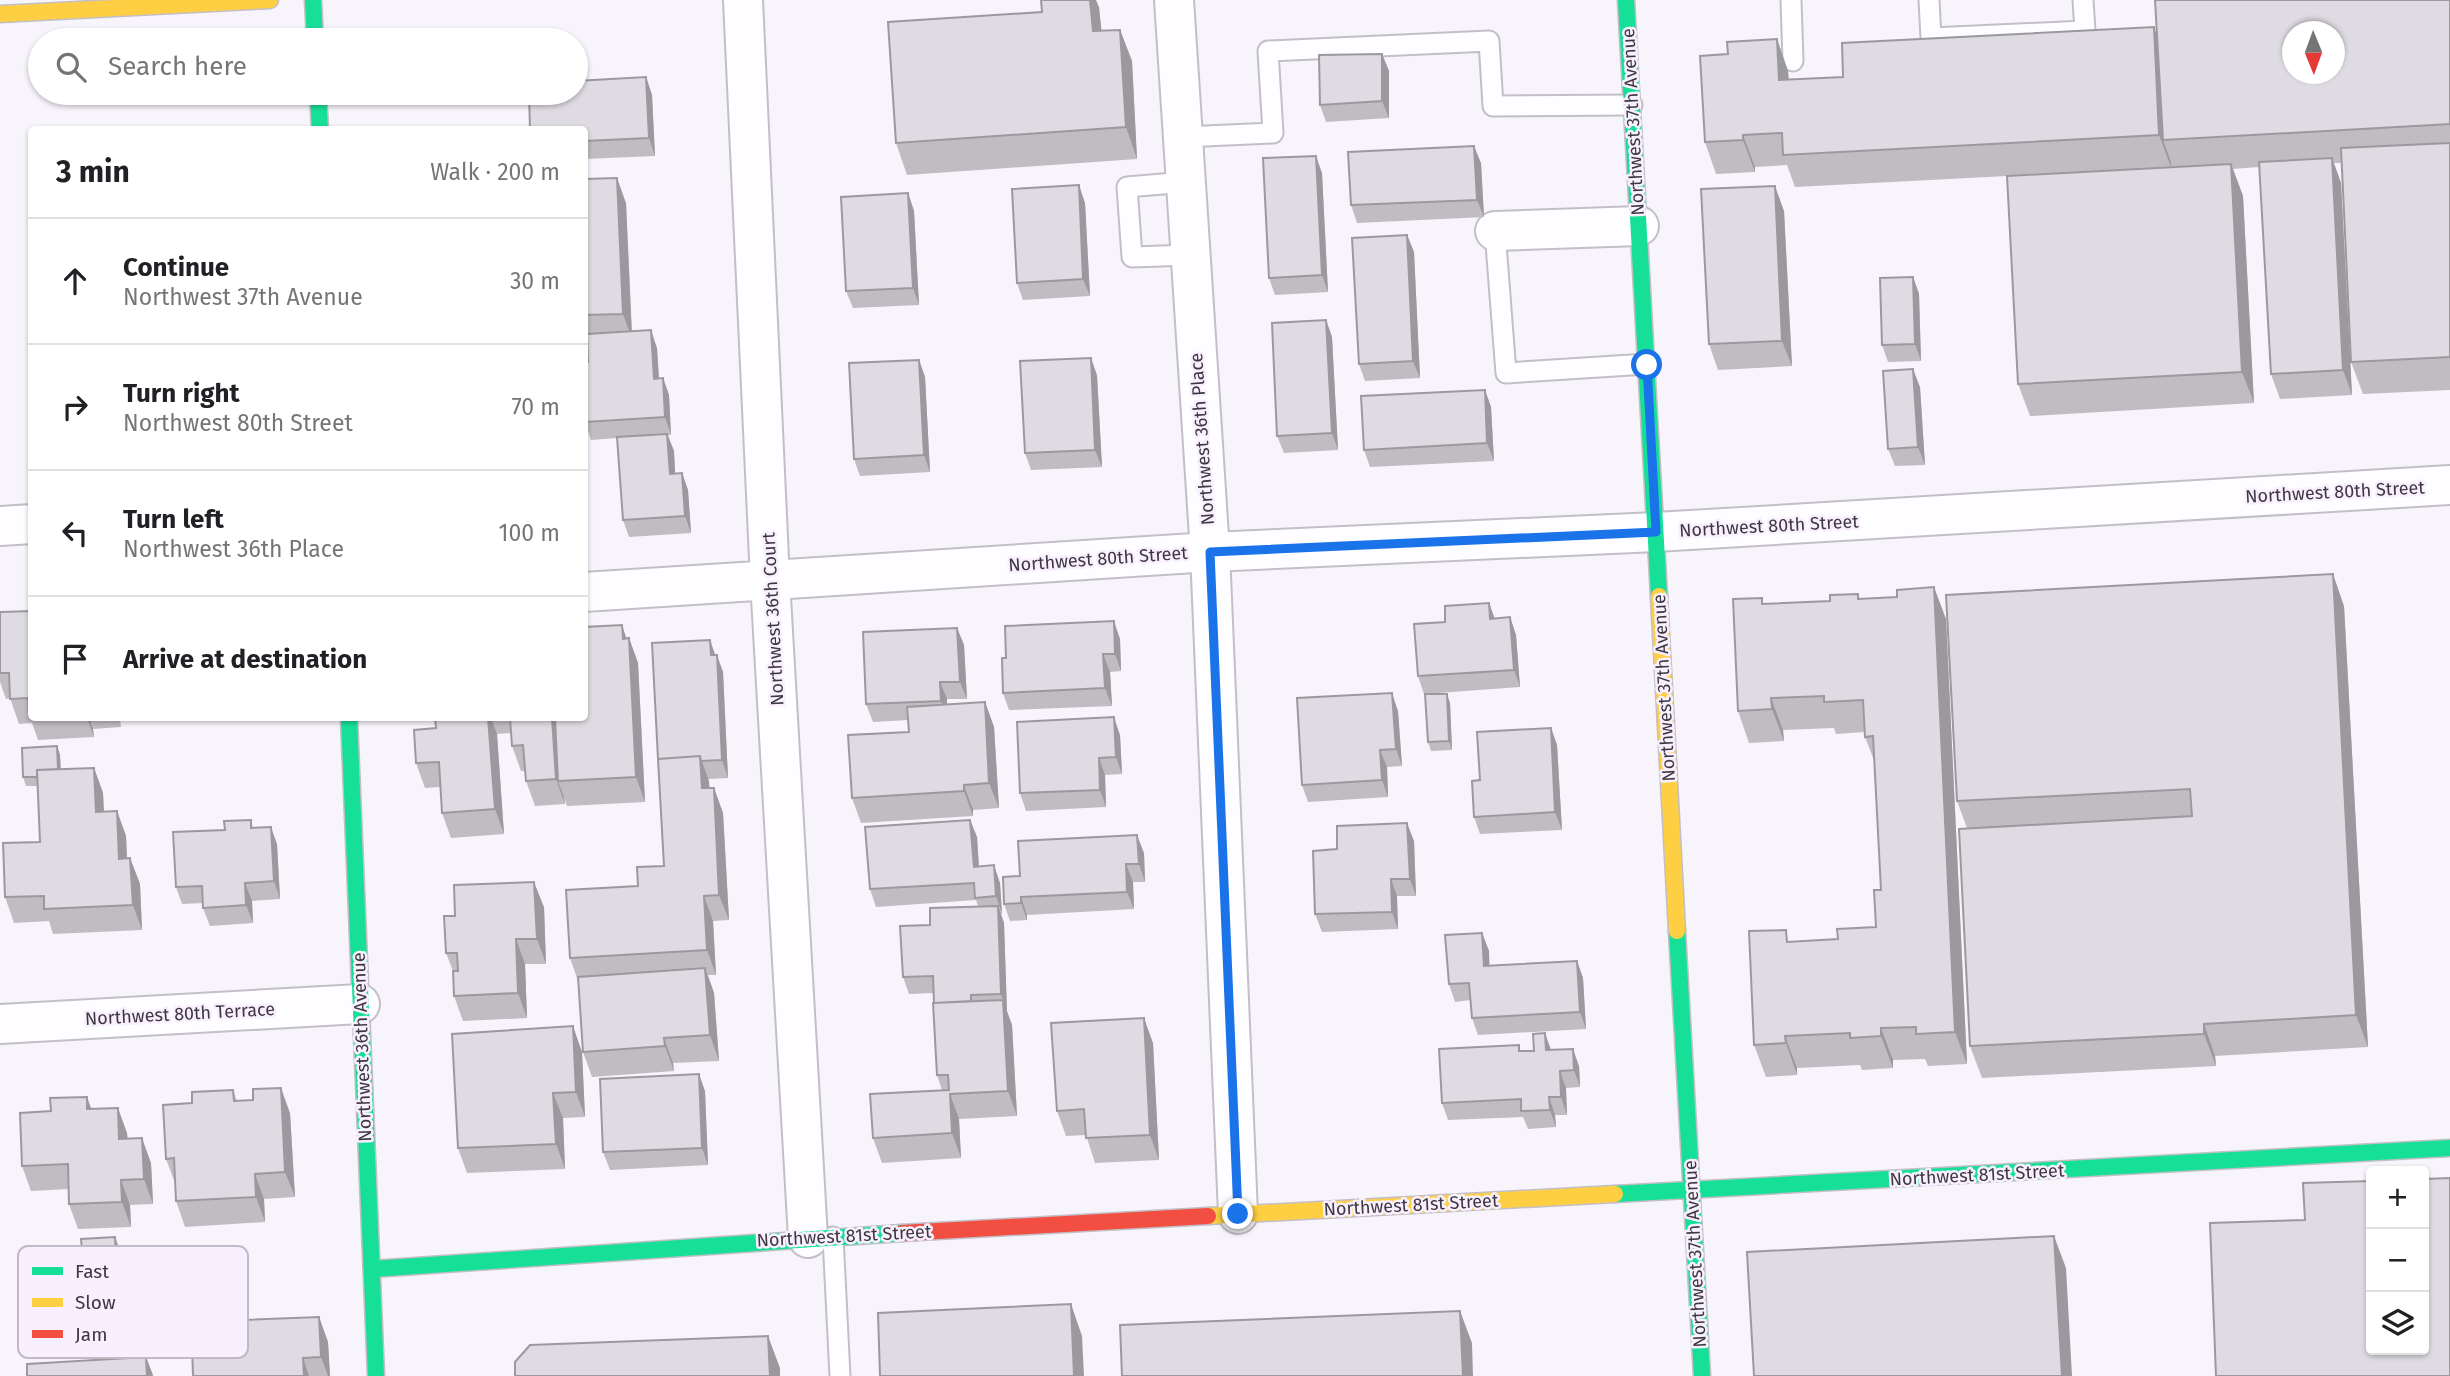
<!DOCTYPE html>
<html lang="en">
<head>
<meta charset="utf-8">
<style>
  :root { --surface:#fff; --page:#f2f2f2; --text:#202124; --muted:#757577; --line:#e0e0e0 }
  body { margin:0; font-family:"Fira Sans",sans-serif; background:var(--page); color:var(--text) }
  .controls { position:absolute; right:21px; bottom:21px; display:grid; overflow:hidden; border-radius:7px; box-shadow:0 2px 5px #0004 }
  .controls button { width:63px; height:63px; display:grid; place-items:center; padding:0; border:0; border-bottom:2px solid var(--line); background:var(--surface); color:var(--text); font:35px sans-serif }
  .compass { position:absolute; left:2282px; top:21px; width:63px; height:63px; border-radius:50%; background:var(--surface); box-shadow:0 2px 5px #0004; rotate:179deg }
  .stop { position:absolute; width:21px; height:21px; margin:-16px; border:5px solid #1a73e8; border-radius:50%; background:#fff }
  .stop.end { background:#1a73e8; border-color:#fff; box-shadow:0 2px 7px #0008 }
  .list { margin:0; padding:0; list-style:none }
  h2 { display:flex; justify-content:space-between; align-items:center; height:91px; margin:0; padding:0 28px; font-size:30px }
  h2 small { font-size:23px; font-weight:400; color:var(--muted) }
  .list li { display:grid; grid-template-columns:46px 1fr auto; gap:21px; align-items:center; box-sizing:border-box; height:126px; padding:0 28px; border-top:2px solid var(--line) }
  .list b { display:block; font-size:26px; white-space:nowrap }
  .list p { margin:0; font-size:23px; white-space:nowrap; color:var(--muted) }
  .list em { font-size:23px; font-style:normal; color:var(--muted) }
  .icon { flex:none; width:38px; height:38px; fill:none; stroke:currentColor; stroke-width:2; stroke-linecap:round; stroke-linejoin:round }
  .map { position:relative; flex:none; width:2450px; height:1376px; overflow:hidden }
  .search { position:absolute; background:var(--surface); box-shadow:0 2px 5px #0004; left:28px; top:28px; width:560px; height:77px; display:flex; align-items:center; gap:18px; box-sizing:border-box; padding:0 24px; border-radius:38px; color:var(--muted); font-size:26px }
  .panel { position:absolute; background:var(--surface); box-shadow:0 2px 5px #0004; left:28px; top:126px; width:560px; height:595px; border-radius:7px }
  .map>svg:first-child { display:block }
</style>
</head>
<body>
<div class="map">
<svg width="2450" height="1376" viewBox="0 0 2450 1376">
  <rect width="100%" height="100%" fill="#f8f4fc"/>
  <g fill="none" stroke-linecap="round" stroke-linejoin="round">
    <defs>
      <path id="lane" d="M1791,0l2,61
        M1929,0l2,38 154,-7 -2,-31
        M1183,137l90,-4 -5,-82 221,-10 4,65 139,-1
        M1186,182l-59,5 5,70 58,-2
        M1495,231l11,142 141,-9
        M833,1237l7,139"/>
      <path id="street" d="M743,0l27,580 38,658
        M1174,0l36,552 28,662
        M1495,231l144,-5
        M0,526l32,-2
        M584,592l626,-40 446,-20 794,-47
        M0,1024l360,-20"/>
      <path id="fast" d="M313,0l2,40
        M1626,0l33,596
        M318,93l2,37
        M349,718l27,658
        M1677,931l25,445
        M1615,1194l835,-46
        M372,1269l530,-36"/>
      <path id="slow" d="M0,14l270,-14
        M1659,596l18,335
        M1208,1216l407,-22"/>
      <path id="jam" d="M902,1233l306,-17"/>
    </defs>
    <use href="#lane" stroke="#c3bfc6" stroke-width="23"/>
    <use href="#street" stroke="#c3bfc6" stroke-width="42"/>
    <use href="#fast" stroke="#c3bfc6" stroke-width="19"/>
    <use href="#slow" stroke="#c3bfc6" stroke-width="19"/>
    <use href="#jam" stroke="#c3bfc6" stroke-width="19"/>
    <use href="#lane" stroke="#fefdff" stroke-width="19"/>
    <use href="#street" stroke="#fefdff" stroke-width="38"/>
    <use href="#fast" stroke="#16e098" stroke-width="16"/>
    <use href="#slow" stroke="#ffcf43" stroke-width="16"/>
    <use href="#jam" stroke="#f24e42" stroke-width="16"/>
  </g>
  <path fill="#c0bcc2" d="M2450,0v390l-87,4 -12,-32 -9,-199h-8l7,20 11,212 -72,4 -9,-25 -12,-207 -26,2 10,27 11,207 -224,13 -12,-32 -11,-208 -212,11 -8,-22 -32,2v5l-39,2 -11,-32 23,-88 49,-15 11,32 1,9 54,-3 311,-50 3,10z
    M1099,7l2,23h19l12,31 5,98 -230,16 -11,-32z
    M1382,54l7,17v47l-63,4 -6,-17z
    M646,77l6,18 3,61 -71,3v-29z
    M1481,163l3,54 -127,6 -6,-18z
    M1322,173l6,119 -53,3 -6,-17z
    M584,179l42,24 6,129 25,16 2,30h4l6,17 2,40h-3l6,16 1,23 7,-1 6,17 3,43 -62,4 -6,-17 -6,-82 -26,2 -6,-18 3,-60 -1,-21h-3z
    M908,193l6,18 5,94 -66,3 -7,-17z
    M1085,203l5,93 -67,4 -6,-17z
    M1784,211l8,155 -74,4 -9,-26z
    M1407,235l7,17 6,126 -55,3 -6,-17z
    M1913,277l6,17 2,67 -33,1 -6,-17z
    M1326,320l6,17 6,113 -54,3 -7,-17z
    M919,360l6,17 5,95 -70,4 -6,-17z
    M1097,375l5,92 -71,3 -6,-17z
    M1920,387l5,78 -30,1 -7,-17z
    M1485,390l6,17 3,54 -124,6 -6,-17z
    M1858,594l2,5 86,20 21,445 -39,2 -3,-7 -32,1v8l-31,2 -2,-5 -63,3v7l-31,2 -12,-32 37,-103 47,-3 38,-12 5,-37 -6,-127 -10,-26v-5l-29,2 -2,-6 -51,2 1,11 -35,2 -11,-32 26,-107 66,-3z
    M1489,603l6,16 15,-2 6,18 4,52 -96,7 -6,-18 27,-54z
    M2344,606l24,441 -153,9 1,10 -234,12 -12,-32 -3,-218 -10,-27z
    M32,611v107h88l1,9 -28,2 1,8 -56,3 -6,-17 -13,1 -9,-26 -4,1 -6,-17v-70z
    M957,628l7,17 3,54h-20v6l38,-3 9,25 5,81 -26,2v6l-112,7 -9,-25 57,-66 -1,-12 -35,2 -7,-18z
    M626,638h3l9,25 7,139 -78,4 -3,-9 1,7 -30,2 -9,-25 -1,-10h-4l-9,-25 -1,-13 -14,1 7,100 -53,4 -9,-25 -2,-26 -15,1 -9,-25 20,-35 -1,-10h149z
    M1120,639l1,32 -11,1 2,34 -103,4 -6,-17 3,-35z
    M715,655l8,17 5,106 -20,1 1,9h5l9,25 6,107 -16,1 3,54h-8l6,18 5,68 -46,2 1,8 -82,6 -9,-25 -5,-71 -8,-23 68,-72 26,-20z
    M1450,703l2,47 -21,1 -3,-9z
    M1398,711l4,55 -15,1 1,30 -80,5 -6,-17z
    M1551,728l6,17 5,85 -82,4 -6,-17 6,-37z
    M1120,735l2,39 -17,1 1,32 -80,4 -6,-18z
    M57,746l3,9 1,14 33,-1 9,25 1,19 13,-1 9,25 1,22h3l10,26 2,46 -89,4 -4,-13 -35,2 -9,-26 35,-55 -3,-56h-11l-3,-9z
    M251,820l2,8 24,16 3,55 -28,2 1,22 -43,3 -7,-18v-5l-21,1 -6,-17 49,-57z
    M970,820l7,17 2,30 21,16 2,31h-1l3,9 3,89 5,13 5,91 -58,3 2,39 -79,5 -9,-25 69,-48 -5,-15 -3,-82 -25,1 -6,-17 27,-52 48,-19 -2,-6 -100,7 -6,-18z
    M1414,841l2,55h-19l1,33 -76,3 -7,-18 22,-65z
    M1144,853l1,29h-12l1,27 -107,6v5l-17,1 -6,-17 16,-28z
    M544,907l2,57h-21l2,54 -64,3 -9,-25 -1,-25 -7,-18z
    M1482,933l7,18v15l88,-5 6,17 3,51 -108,6 -6,-17 -2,-18 -15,2 -6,-18z
    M1153,1043l6,117 -64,3 -9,-28 -20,1 -9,-25z
    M1551,1050l28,16 1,21 -14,1 1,27h-12l1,12 -28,2 -5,-12 -75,3 -6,-17 79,-52z
    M582,1052l3,65 -22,1 2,51 -98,4 -9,-25z
    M233,1090l4,11 53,12 5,84 -31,2 1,23 -80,5 -9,-26 -1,-18 -9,-24 26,-56z
    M705,1091l3,74 -98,5 -7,-18z
    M87,1097l4,12 36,24 1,6 23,24 2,41 -23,1 1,22 -53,2 -9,-25v-15l-38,2 -9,-25 29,-55z
    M118,1245l1,23 -33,2 -3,-9z
    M319,1317l9,25 2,34h-137l27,-32z"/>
  <path fill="#9c999e" d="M1090,0h6l3,7 6,56 -12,-32z
    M2154,27l11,32 -2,81 8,22v5l-12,-32z
    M1120,30l12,31 5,98 -11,-32z
    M1777,39l11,32 2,41 -11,-32z
    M1382,54l7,17v47l-7,-17z
    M646,77l6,18 3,61 -6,-18z
    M1743,135l12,32v5l-12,-32z
    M1474,146l7,17 3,54 -7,-17z
    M1316,156l6,17 6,119 -6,-17z
    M2332,158l9,25 11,212 -9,-25z
    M2231,164l12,32 11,207 -12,-31z
    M617,178l9,25 6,136 -9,-25z
    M1079,185l6,18 5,93 -7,-17z
    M1775,186l9,25 8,155 -10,-25z
    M908,193l6,18 5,94 -6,-17z
    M1407,235l7,17 6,126 -7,-17z
    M1913,277l6,17 2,67 -6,-17z
    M1326,320l6,17 6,113 -6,-17z
    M651,330l6,18 3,48 -6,-17z
    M1091,358l6,17 5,92 -7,-17z
    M919,360l6,17 5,95 -6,-17z
    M1913,369l7,18 5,78 -7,-18z
    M663,378l6,17 2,40 -6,-18z
    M1485,390l6,17 3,54 -7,-18z
    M667,434l7,17 2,40 -6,-17z
    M682,473l6,17 3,43 -6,-17z
    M2333,574l11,32 24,441 -12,-32z
    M1934,587l12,32 21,445 -12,-32z
    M1489,603l6,17 -5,-1z
    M1510,617l6,18 4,52 -6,-17z
    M1114,621l6,18 1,32 -6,-17z
    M622,625l7,21v-8l9,25 7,139 -9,-25z
    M957,628l7,17 3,54 -7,-17z
    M710,640l6,17 -5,-2z
    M1103,654l7,18 2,34 -7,-18z
    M717,655l6,17 5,106 -6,-18z
    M940,682l7,17v19l-6,-17z
    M1392,693l6,18 4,55 -6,-17z
    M1447,694l3,9 2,47 -3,-9z
    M1771,698l12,32 1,11 -12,-32z
    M985,702l9,25 5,81 -10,-25z
    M1114,717l6,18 2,39 -6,-17z
    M87,718h2l4,11 1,8z
    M488,718h3l6,16 7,100 -9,-25z
    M552,718h7l-1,63 6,16 1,7 -9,-25z
    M1551,728l6,17 5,85 -7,-18z
    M57,746l3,9 1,30 -3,-9z
    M1380,750l7,17 1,30 -6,-17z
    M700,756l9,25 2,32 -9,-25z
    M1099,758l6,17 1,32 -6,-17z
    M94,768l9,25 2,44 -9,-25z
    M964,785l9,25v6l-9,-25z
    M714,788l9,25 6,107 -10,-25z
    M117,811l9,25 2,48 -9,-25z
    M970,820l7,17 3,47 -6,-17z
    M1407,823l7,18 2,55 -6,-17z
    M271,827l6,17 3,55 -6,-18z
    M1137,835l7,18 1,29 -6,-18z
    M130,858l10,26 2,46 -9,-25z
    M1126,864l7,18 1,27 -7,-17z
    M994,865l6,18 2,31 -6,-18z
    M1391,879l6,17 1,33 -6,-17z
    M534,882l10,25 2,57 -9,-25z
    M245,883l7,18 1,22 -7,-18z
    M704,896l9,25 3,54 -9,-25z
    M1021,897l6,18v5l-6,-17z
    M998,906l6,17 3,89 -6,-18z
    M1482,933l7,18 1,32 -6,-17z
    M516,939l9,25 2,54 -9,-25z
    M1577,961l6,17 3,51 -6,-17z
    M705,968l9,25 5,68 -9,-26z
    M1003,1000l9,25 5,91 -9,-25z
    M1144,1018l9,25 6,117 -9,-25z
    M2204,1024l11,32 1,10 -12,-32z
    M573,1026l9,26 3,65 -9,-25z
    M1881,1028l12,32v8l-12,-32z
    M1545,1033l6,17h-5z
    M1785,1036l12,32v7l-11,-32z
    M664,1038l9,25 1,8 -9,-25z
    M1573,1049l6,17 1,21 -6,-17z
    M1560,1071l6,17 1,27 -6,-18z
    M699,1074l6,17 3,74 -6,-17z
    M281,1088l9,25 5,84 -10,-25z
    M553,1093l10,25 2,51 -9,-25z
    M950,1094l9,25 2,39 -9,-25z
    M87,1097l9,25 -9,-13z
    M1549,1097l6,18 1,12 -6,-17z
    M118,1108l9,25 1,31 -9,-25z
    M142,1138l9,25 2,41 -9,-25z
    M255,1174l9,25 1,23 -9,-25z
    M121,1180l9,25 1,22 -9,-25z
    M2054,1236l12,32 6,108h-10z
    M115,1237l3,8 1,23 -3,-9z
    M1071,1304l11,32 2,40h-10z
    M1460,1311l12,32 1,33h-10z
    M319,1317l9,25 2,34h-2l-7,-19z
    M768,1336l12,32v8h-10z
    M146,1357l7,18v1h-6z
    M303,1358l6,18h-5z"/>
  <path fill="#dfdbe2" stroke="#9c999e" stroke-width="2" fill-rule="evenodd" d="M1041,0h49l3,31 27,-1 6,97 -230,16 -8,-121 154,-10z
    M2155,0h295v124l-287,16zM2292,32h42v42h-42z
    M2154,27l5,108 -376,20 -1,-22 -39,2v5l-38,2 -5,-86 28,-2 -1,-12 50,-3 2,41 64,-3 -1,-34z
    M1382,54v47l-62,4 -1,-50z
    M646,77l3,61 -65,3v-11h-54l-1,-37h47v-12z
    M2450,143v214l-99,5 -10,-214z
    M1474,146l3,54 -126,5 -3,-53z
    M1316,156l6,119 -53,3 -6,-120z
    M2332,158l11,212 -72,4 -12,-212z
    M2231,164l11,208 -224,12 -11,-208z
    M617,178l6,136 -39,1v-136z
    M1079,185l4,94 -66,4 -5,-94z
    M1775,186l7,155 -73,3 -8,-155z
    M908,193l5,95 -67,3 -5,-94z
    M1407,235l6,126 -54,3 -7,-126z
    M1913,277l2,67 -33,1 -2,-67z
    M1326,320l6,113 -55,3 -5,-113z
    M651,330l3,49 9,-1 2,39 -80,5 -1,-60h4l-1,-28z
    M1091,358l4,92 -70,3 -5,-92z
    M919,360l5,95 -70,4 -5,-96z
    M1913,369l5,78 -30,2 -5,-78z
    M1485,390l2,53 -123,7 -3,-54z
    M667,434l3,40 12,-1 3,43 -62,4 -6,-83z
    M2333,574l23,441 -152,9v10l-234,12 -11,-217 233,-13 -2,-27 -233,12 -11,-206z
    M1934,587l21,445 -39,2v-7l-35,1v8l-31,2v-5l-65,3 1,7 -32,2 -5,-114 37,-1 1,12 51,-3 -1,-10 39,-2 -2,-37h7l-8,-154 -8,1 -2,-37 -39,2v-6l-53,2 1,11 -34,2 -5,-112 29,-1v6l68,-3v-6l28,-1v5l39,-2v-7z
    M1489,603l1,16 20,-2 4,53 -96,6 -4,-52 31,-2v-16z
    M32,611v104h-3l-1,-17 -18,1 -1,-26h-9v-61z
    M1114,621l1,33h-12l2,34 -102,5 -1,-35h4l-1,-32z
    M622,625l1,14 6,-1 7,139 -78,4 -3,-63h29v-91z
    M957,628l3,54h-20l1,19 -75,3 -3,-72z
    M710,640l1,15h6l5,105 -21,1 -1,-5 -42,3 -6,-116z
    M1392,693l4,56 -16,1 2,30 -80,5 -5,-87z
    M1425,694h22l2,47 -21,1z
    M985,702l4,81 -25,2v6l-112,7 -4,-63 61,-3 -2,-25z
    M1114,717l2,40 -17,1 1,32 -80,3 -3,-71z
    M435,718h53l7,91 -53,4 -3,-51 -23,1 -2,-33 22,-2z
    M510,718h42l4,61 -30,2 -3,-36 -11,1z
    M1551,728l4,84 -81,5 -2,-36 8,-1 -3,-48z
    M57,746l1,23 -21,1v7h-14l-1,-29z
    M700,756l2,32h12l5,107 -15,1 3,54 -137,8 -4,-68 72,-4 -1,-19 27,-1 -6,-107z
    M94,768l2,44 21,-1 2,48 11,-1 3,47 -89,4v-13l-39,1 -2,-54 37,-1 -3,-72z
    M251,820v8l20,-1 3,54 -29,2 1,22 -43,3 -1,-22 -26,1 -3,-55 52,-2 -1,-9z
    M970,820l4,47 20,-2 2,31 -21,2 -1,-15 -104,6 -5,-62z
    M1407,823l3,56h-19l1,33 -77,2 -2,-63 24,-2v-23z
    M1137,835l2,29h-13l1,28 -106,5v6l-17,1 -1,-27 17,-1 -2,-35z
    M534,882l3,57h-21l2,54 -64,3 -1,-25h5l-1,-18h-11l-2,-37h11l-1,-31z
    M998,906l3,88 -30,1v6l-37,2 -1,-27 -30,1 -3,-51 30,-1v-17z
    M1482,933l2,33 93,-5 3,51 -108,6 -3,-35 -20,1 -4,-49z
    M705,968l5,67 -46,3 1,8 -82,6 -5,-75z
    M1003,1000l5,91 -58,3 2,39 -79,5 -3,-44 79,-4 -1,-15h-11l-4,-72z
    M1144,1018l6,117 -64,3 -2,-29 -27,2 -6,-88z
    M573,1026l3,66 -23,1 3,51 -98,4 -6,-114z
    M1545,1033l1,17 27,-1 1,21 -14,1 1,26h-12l1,13 -29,1v-12l-79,4 -3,-54 80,-4v6h15l-1,-17z
    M699,1074l3,74 -99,4 -3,-73z
    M281,1088l4,84 -30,2 1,23 -80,4 -2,-43 -8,1 -3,-54 29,-2v-11l41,-2 1,11 19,-1v-11z
    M87,1097v12l31,-1 1,31 23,-1 2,41 -23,1 1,22 -53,2 -1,-40 -46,2 -2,-53 31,-2 -1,-13z
    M2450,1178v198h-234l-6,-153 95,-3 -2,-37 68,-2v169h53v-171z
    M2054,1236l8,140h-308l-7,-124z
    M115,1237l1,22 -33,2 -2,-22z
    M1071,1304l3,72h-194l-2,-63z
    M1460,1311l3,65h-341l-2,-51z
    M319,1317l2,40 -18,1 1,18h-111l-1,-30 28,-2 -1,-23z
    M768,1336l2,40h-255v-14l15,-17z
    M146,1357l1,19h-120v-12z"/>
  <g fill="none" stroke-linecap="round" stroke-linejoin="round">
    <path stroke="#1a73e8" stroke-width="9" d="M1238,1214l-28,-662 446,-20 -9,-167"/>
  </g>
  <g text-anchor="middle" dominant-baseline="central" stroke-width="5" stroke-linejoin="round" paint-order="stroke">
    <g font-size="18" fill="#3d383f" stroke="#f9f0ff">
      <text transform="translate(1633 122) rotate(-93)">Northwest 37th Avenue</text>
      <text transform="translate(1202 439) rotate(-94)">Northwest 36th Place</text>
      <text transform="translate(2335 492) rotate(-3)">Northwest 80th Street</text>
      <text transform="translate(1769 526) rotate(-3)">Northwest 80th Street</text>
      <text transform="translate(1098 559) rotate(-4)">Northwest 80th Street</text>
      <text transform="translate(773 619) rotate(-93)">Northwest 36th Court</text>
      <text transform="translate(1664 688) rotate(-93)">Northwest 37th Avenue</text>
      <text transform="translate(180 1014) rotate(-3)">Northwest 80th Terrace</text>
      <text transform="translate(362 1047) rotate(-92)">Northwest 36th Avenue</text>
      <text transform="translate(1977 1175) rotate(-3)">Northwest 81st Street</text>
      <text transform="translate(1411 1205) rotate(-3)">Northwest 81st Street</text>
      <text transform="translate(844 1236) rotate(-3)">Northwest 81st Street</text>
      <text transform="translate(1695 1254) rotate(-93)">Northwest 37th Avenue</text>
    </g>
  </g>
  <rect x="18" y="1246" width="230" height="112" rx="10" fill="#f9f0ff" stroke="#c1b9c5" stroke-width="2"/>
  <rect x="32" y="1267" width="31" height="8" fill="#16e098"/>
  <rect x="32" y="1298" width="31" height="9" fill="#ffcf43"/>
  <rect x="32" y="1330" width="31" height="8" fill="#f24e42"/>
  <g font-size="19" fill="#3d383f">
    <text x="75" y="1278">Fast</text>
    <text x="75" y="1309">Slow</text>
    <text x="75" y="1341">Jam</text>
  </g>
</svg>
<div class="controls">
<button>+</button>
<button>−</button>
<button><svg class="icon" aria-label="layers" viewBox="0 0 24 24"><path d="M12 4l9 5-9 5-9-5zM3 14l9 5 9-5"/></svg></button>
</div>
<svg class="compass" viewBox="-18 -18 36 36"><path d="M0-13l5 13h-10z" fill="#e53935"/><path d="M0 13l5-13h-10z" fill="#757577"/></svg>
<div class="stop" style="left:1647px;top:365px"></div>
<div class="stop end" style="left:1238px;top:1214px"></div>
<div class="search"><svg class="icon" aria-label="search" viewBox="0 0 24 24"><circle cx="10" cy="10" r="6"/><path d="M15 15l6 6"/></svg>Search here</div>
<section class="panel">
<h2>3 min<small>Walk · 200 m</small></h2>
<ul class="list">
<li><svg class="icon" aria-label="ahead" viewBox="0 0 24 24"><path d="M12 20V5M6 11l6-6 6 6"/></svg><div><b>Continue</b><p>Northwest 37th Avenue</p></div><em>30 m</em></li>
<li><svg class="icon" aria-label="right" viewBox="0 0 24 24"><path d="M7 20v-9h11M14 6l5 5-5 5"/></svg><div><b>Turn right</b><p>Northwest 80th Street</p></div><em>70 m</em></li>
<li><svg class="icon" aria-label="left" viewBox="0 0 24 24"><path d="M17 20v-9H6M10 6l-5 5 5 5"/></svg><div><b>Turn left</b><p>Northwest 36th Place</p></div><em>100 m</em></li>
<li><svg class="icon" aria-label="arrive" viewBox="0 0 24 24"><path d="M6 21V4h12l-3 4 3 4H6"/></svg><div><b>Arrive at destination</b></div></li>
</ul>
</section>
</div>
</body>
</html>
